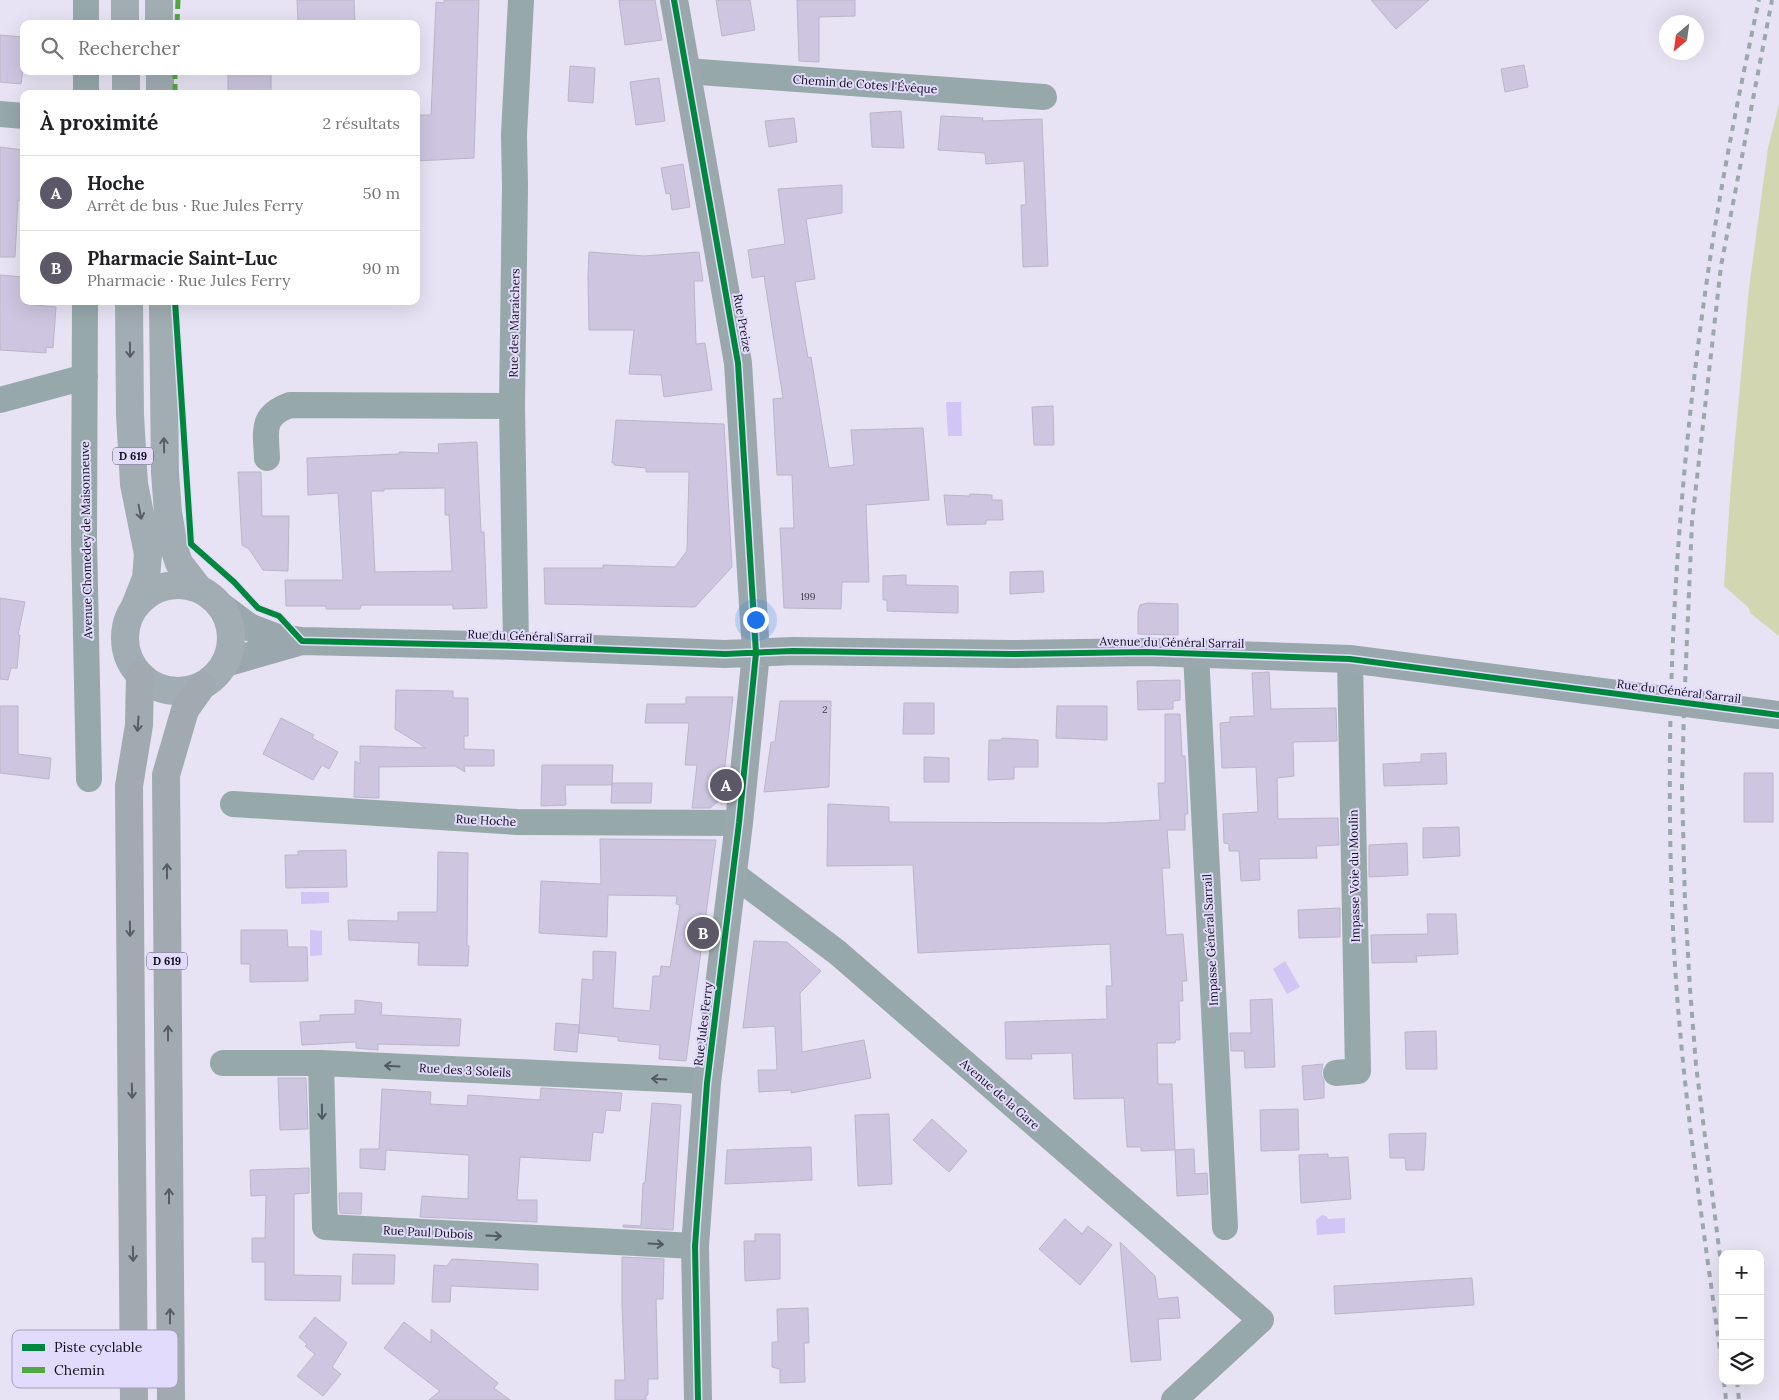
<!DOCTYPE html>
<html lang="fr">
<head>
<meta charset="utf-8">
<style>
  :root { --surface:#fff; --page:#f6f6f6; --text:#202124; --muted:#757577; --line:#e0e0e0; --accent:#5c5867 }
  body { margin:0; font-family:Lora,serif; background:var(--page); color:var(--text) }
  .controls { position:absolute; right:15px; bottom:15px; display:grid; overflow:hidden; border-radius:10px; box-shadow:0 5px 20px #0002 }
  .controls button { width:45px; height:45px; display:grid; place-items:center; padding:0; border:0; border-bottom:1px solid var(--line); background:var(--surface); color:var(--text); font:25px sans-serif }
  .compass { position:absolute; left:1659px; top:15px; width:45px; height:45px; border-radius:50%; background:var(--surface); box-shadow:0 5px 20px #0002; rotate:209deg }
  .you { position:absolute; left:755px; top:619px; width:18px; height:18px; margin:-12px; border:4px solid #fff; border-radius:50%; background:#1a73e8; box-shadow:0 0 0 8px #1a73e833 }
  .badge { display:grid; place-items:center; width:32px; height:32px; border-radius:50%; background:var(--accent); color:#fff; font-size:16px; font-weight:700 }
  .pin { position:absolute; translate:-50% -50%; border:2px solid #fff; box-shadow:0 1px 5px #0006 }
  .list { margin:0; padding:0; list-style:none }
  h2 { display:flex; justify-content:space-between; align-items:center; height:65px; margin:0; padding:0 20px; font-size:21px }
  h2 small { font-size:16px; font-weight:400; color:var(--muted) }
  .list li { display:grid; grid-template-columns:32px 1fr auto; gap:15px; align-items:center; box-sizing:border-box; height:75px; padding:0 20px; border-top:1px solid var(--line) }
  .list b { display:block; font-size:19px; white-space:nowrap }
  .list p { margin:0; font-size:16px; white-space:nowrap; color:var(--muted) }
  .list em { font-size:16px; font-style:normal; color:var(--muted) }
  .icon { flex:none; width:28px; height:28px; fill:none; stroke:currentColor; stroke-width:2; stroke-linecap:round; stroke-linejoin:round }
  .map { position:relative; flex:none; width:1779px; height:1400px; overflow:hidden }
  .search { position:absolute; background:var(--surface); box-shadow:0 5px 20px #0002; left:20px; top:20px; width:400px; height:55px; display:flex; align-items:center; gap:12px; box-sizing:border-box; padding:0 18px; border-radius:10px; color:var(--muted); font-size:19px }
  .panel { position:absolute; background:var(--surface); box-shadow:0 5px 20px #0002; left:20px; top:90px; width:400px; height:215px; border-radius:10px }
  .map>svg:first-child { display:block }
</style>
</head>
<body>
<div class="map">
<svg width="1779" height="1400" viewBox="0 0 1779 1400">
  <rect width="100%" height="100%" fill="#e7e3f4"/>
  <path fill="#d2d7b1" d="M1779,104v532l-29,-23 -1,-5 -25,-22 7,-103 18,-195 19,-140z"/>
  <path fill="#d1c5f5" d="M946,402h15l1,34h-14z
    M301,892h28v11l-28,1z
    M310,930l12,1v24l-12,1z
    M1285,961l15,26 -13,7 -14,-25z
    M1322,1215l4,1 2,3 17,-1v15l-28,2 -1,-15z"/>
  <path fill="#cec6e1" stroke="#bab6c5" fill-rule="evenodd" d="M297,0h57l1,24h-57z
    M444,0h35l-5,158 -58,3v-46h15l5,-113 8,1z
    M619,0h36l7,40 -37,5z
    M716,0h34l5,30 -33,6z
    M797,0h58v16l-36,1v45l-20,-1z
    M1371,0h58l-33,29z
    M0,35l24,2v24l-3,23 -21,-2z
    M1524,65l4,22 -23,5 -4,-23z
    M570,66l25,2 -2,35 -25,-2z
    M228,71h43v23h-43z
    M659,78l6,43 -29,4 -6,-43z
    M901,111l3,37 -32,-1 -2,-34z
    M941,116l42,2 -1,3 60,-2 6,147 -25,1 -2,-62h5l-2,-44 -38,3 -1,-11 -47,-3z
    M794,118l3,24 -28,5 -4,-26z
    M0,147l24,3v51l-6,-1 -3,57h-15z
    M683,164l7,43 -18,3 -2,-17 -4,1 -5,-26z
    M842,185v28l-36,6 9,60 -20,3 13,76 3,-1 18,111 25,-3 -3,-35 72,-2 6,72 -63,5 3,77h-27l-1,27 -57,-1 -4,-80h14l-2,-53h-15l-4,-76 10,-1 -19,-122 -12,2 -4,-28 37,-6 -7,-55z
    M589,252l55,4 55,-4 4,29h-9l2,63 9,-1 7,47 -48,7 -3,-22 -32,-1 5,-44h-45l-1,-53z
    M0,275l24,2v27l32,3 -3,41 -7,-1v6l-46,-3z
    M1053,406l1,39h-20l-2,-38z
    M616,420l108,4 8,143 -37,40 -150,-3 -1,-36h59v-3l72,2 12,-16 2,-79h-43v-4l-32,-3v-2h-2z
    M477,442l4,90h3l3,76 -34,1v-4h-92l-1,4h-34v-3h-40l-1,-26h58l-5,-87 -30,2 -1,-37 92,-4v-2l40,1 -1,-9zM445,488v27h4l3,56 -77,1 -4,-81h13v-2z
    M238,472h23l1,44h27l-1,55 -25,-1 -14,-21 -7,-4z
    M970,494l22,1v5h10l1,20h-17v4l-39,1 -3,-30 26,1z
    M1043,571l1,21 -34,2v-22z
    M906,575v10l52,1v27l-71,-2v-11h-4v-24z
    M0,598l25,4 -7,33h2l-3,33h-6l-3,12 -8,-1z
    M1147,603l31,1v31l-40,-1v-22l2,-7z
    M1269,672l2,37 65,-1 1,33 -44,1 1,34 -17,2 1,41 60,-1 1,27 -23,1 1,12 -58,1 1,21 -19,1 -2,-30h-10v-7l-5,-1 -1,-29 35,-2 -2,-45 -34,1 -2,-45 10,-1v-5l24,-1 -2,-43z
    M1180,680v20l-7,1v8l-35,1 -1,-29z
    M396,690l57,1v7h15v38h-4v13l30,1v16h-30l1,6 -10,-6 -76,1v31l-25,-1 1,-36 5,3v-18l66,2 -31,-19z
    M686,697h47l-12,102 -11,9h-18l5,-43h-12l4,-42h-44l2,-19h39z
    M780,701h51l-2,86 -65,5 7,-50h4z
    M904,703h30v31h-31z
    M0,706h18v48l33,4 -2,21 -49,-6z
    M1057,706h50v34l-51,-2z
    M1165,714h15l2,42h3l3,58h-3v16h-18l3,38h-8l4,67 17,-1 4,47h-5l1,20h-4l1,39h-4l-1,3h-18l1,41h14l3,66 -34,1v-4h-14l-3,-49 -50,1 -2,-46 -41,1 1,5h-26l-1,-37 102,-3 -1,-33h6l-2,-42 -192,9 -5,-88 -86,1 1,-62 61,3v15l215,1 56,-3 -2,-37h7z
    M281,718l33,17 -2,3 26,14 -9,17 -7,-4 -9,15 -50,-26z
    M1002,738l36,2v27h-24v12l-26,1 1,-40h13z
    M1446,753l1,31 -63,2 -1,-22 38,-2v-8z
    M924,757l25,1v24h-25z
    M542,765h71l-1,20h-47l1,20 -25,1z
    M1744,773h29v49h-29z
    M612,783h40l-1,20h-40z
    M1459,827l1,29 -37,2v-30z
    M600,839l116,1 -30,221 -27,-2 1,-14 -42,-4v-4l-39,-4 3,-54 11,1v-29l23,1 -3,56 37,3 3,-35h7l1,-10 9,1 10,-62 -4,-1 1,-8 -69,-1 -1,42 -68,-4 2,-52 60,3z
    M1407,843l1,32 -39,2v-32z
    M346,850l1,37 -61,1 -1,-33h13v-4z
    M438,852l30,1 -1,93h2l-1,20 -50,-1 1,-22 -70,-3 -1,-20 50,1v-9h39z
    M1340,908v29l-41,1 -1,-28z
    M1427,914h29l2,40 -42,2 1,6 -45,1 -1,-28 57,-1z
    M241,930h46l1,17h19l1,34 -58,1v-18h-9z
    M754,941l33,1 34,29 -21,22 2,59 62,-12 7,38 -80,15v-3l-32,2 -1,-22h19l-2,-44 -32,2z
    M1272,999l3,68 -30,1 -1,-17h-13l-1,-18h21l-1,-33z
    M355,1000l27,3 -1,12 80,4 -2,27 -81,-2v6l-22,-2v-6l-54,3 -2,-23 20,-1v-6l35,-1z
    M556,1023l23,2 -2,27 -23,-2z
    M1436,1031l1,38h-31l-1,-37z
    M1323,1064l-2,10 3,7v17l-20,2 -2,-34z
    M278,1078h28l2,51 -28,1z
    M541,1088l81,5 -2,18 -14,-1 -3,23 -10,-1 -3,29 -70,-4 -3,43h20v22l-117,-5 2,-21 46,3 1,-44 -83,-5 -1,20 -25,-2v-19h19l3,-60 49,3 -1,12 37,2 1,-11 72,5z
    M652,1103l29,2 -8,125 -50,-3v-2l18,1 2,-43h2z
    M1298,1109l1,41 -38,1 -1,-41z
    M889,1114l3,70 -34,2 -3,-71z
    M932,1119l35,32 -18,21 -36,-32z
    M1426,1133l-2,37h-18l-1,-12h-15l-1,-24z
    M811,1147l1,33 -87,4 2,-34z
    M1194,1149l1,25 12,-1 1,21 -31,2 -2,-46z
    M1328,1154v4l20,-1 3,42 -50,4 -2,-48z
    M309,1168v25l-15,1v81l47,1 -1,25 -75,-1v-38h-13v-24h13l1,-43 -15,1 -1,-26z
    M339,1193h23l-1,21 -21,-1z
    M1065,1219l17,15 6,-8 24,19 -32,40 -41,-36z
    M755,1234h25v45l-35,2 -1,-40h11z
    M1120,1242l35,34 3,23 20,-2 2,21 -22,1 3,41 -30,2z
    M353,1254l42,1 -1,29h-42z
    M622,1257l42,2 -1,40h-7l2,80h-10v16h-2v5h-31v-20h10l-3,-75z
    M452,1259l86,5v26l-87,-4 -1,16h-18l2,-37 13,1z
    M1472,1278l2,27 -139,9 -1,-28z
    M808,1308l1,35h-5l1,39 -25,1v-14l-8,-2v-25h6l-1,-33z
    M315,1317l32,26 -15,24 9,7 -18,22 -26,-20 18,-22 -10,-8 2,-2 -8,-7z
    M404,1322l27,21v-14l67,54 -4,5 16,12h-81l11,-9 -56,-43z"/>
  <g fill="none" stroke-linecap="round" stroke-linejoin="round">
    <path stroke="#96a8aa" stroke-width="26" d="M86,24v-24
      M686,71l358,26
      M86,94v-23
      M0,114l24,2
      M85,301l-1,238 5,240
      M0,400l85,-23
      M267,458c-1,-27 -7,-42 23,-53l222,1
      M516,646l-4,-240 3,-220 -1,-52 7,-134
      M1196,653l29,574
      M233,804l284,18 222,1
      M733,874l105,79 423,367 -87,80
      M223,1063h98l368,17 18,3
      M321,1063l4,164 370,19
      M1336,1073l22,-2 -8,-412"/>
    <path stroke="#9aa8ad" stroke-width="28" d="M674,0l64,363 18,290 -17,170 -32,260 -12,163 3,154
      M222,607l27,20 26,10 27,4 214,5 209,8 68,-3 219,3 134,-2 204,7 236,31
      M225,663l73,-21
      M1725,708l54,7"/>
    <path stroke="#a2adb3" stroke-width="28" d="M125,0v24
      M159,0v24
      M126,71v23
      M160,71v23
      M129,301l1,114 4,69 14,70 -2,24 -11,28
      M163,301l2,172 3,39 6,36 5,15 21,27
      M125 638a53 53 0 1 1 106 0a53 53 0 1 1-106 0Z"/>
    <path stroke="#a1aab1" stroke-width="28" d="M134,1400l-5,-614 10,-61 1,-50
      M171,1400l-5,-625 19,-65 17,-24"/>
    <path stroke="#9ca7ad" stroke-width="4" stroke-dasharray="6 6" stroke-linecap="butt" d="M1723,1280l-27,-215 -6,-76 -5,-86 -3,-116 2,-78 8,-187 29,-256 51,-266
      M1723,1372c-21,-156 -46,-312 -51,-469 -8,-212 6,-427 37,-637 13,-89 31,-178 50,-266
      M1724,1381l2,19
      M1737,1381l2,19"/>
    <path stroke="#9aa8ad" stroke-width="28" d="M1586,690l139,18"/>
    <path stroke="#51a843" stroke-width="5" stroke-dasharray="10 5" stroke-linecap="butt" d="M177,24l1,-24
      M175,94v-23"/>
    <defs>
      <path id="cycleway" d="M674,0l64,363 18,290 -17,170 -32,260 -12,163 3,154
        M175,301l16,243 43,38 24,26 21,8 23,25 214,5 209,8 68,-3 219,3 134,-2 204,7 429,56"/>
    </defs>
    <use href="#cycleway" stroke="#e3dbfc" stroke-width="9"/>
    <use href="#cycleway" stroke="#00873e" stroke-width="6"/>
  </g>
  <defs><path id="oneway-shaft" d="M-6 0H5M1.5-3L5.5 0L1.5 3" fill="none" stroke-width="1.6" stroke-linecap="round" stroke-linejoin="round" transform="scale(1.25)"/></defs>
  <g stroke="#5a5d67">
    <use href="#oneway-shaft" transform="translate(130 350) rotate(89)"/>
    <use href="#oneway-shaft" transform="translate(164 445) rotate(-91)"/>
    <use href="#oneway-shaft" transform="translate(140 512) rotate(79)"/>
  </g>
  <g stroke="#595c66">
    <use href="#oneway-shaft" transform="translate(138 724) rotate(94)"/>
    <use href="#oneway-shaft" transform="translate(167 871) rotate(-90)"/>
    <use href="#oneway-shaft" transform="translate(130 929) rotate(89)"/>
    <use href="#oneway-shaft" transform="translate(168 1033) rotate(-90)"/>
    <use href="#oneway-shaft" transform="translate(132 1091) rotate(89)"/>
    <use href="#oneway-shaft" transform="translate(169 1196) rotate(-90)"/>
    <use href="#oneway-shaft" transform="translate(133 1254) rotate(89)"/>
    <use href="#oneway-shaft" transform="translate(170 1316) rotate(-90)"/>
  </g>
  <g stroke="#545a62">
    <use href="#oneway-shaft" transform="translate(392 1066) rotate(-177)"/>
    <use href="#oneway-shaft" transform="translate(659 1079) rotate(-177)"/>
    <use href="#oneway-shaft" transform="translate(322 1112) rotate(89)"/>
    <use href="#oneway-shaft" transform="translate(494 1236) rotate(3)"/>
    <use href="#oneway-shaft" transform="translate(656 1244) rotate(3)"/>
  </g>
  <g text-anchor="middle" dominant-baseline="central" stroke-width="4" stroke-linejoin="round" paint-order="stroke">
    <g font-size="10" fill="#403b4c">
      <text x="808" y="596">199</text>
      <text x="825" y="709">2</text>
    </g>
    <g fill="#e3dbfc" stroke="#504b5e" stroke-width="1">
      <rect x="113" y="447.5" width="40" height="17" rx="4"/>
      <rect x="147" y="952.5" width="40" height="17" rx="4"/>
    </g>
    <g font-size="11" font-weight="bold" fill="#110d1b">
      <text x="133" y="456">D 619</text>
      <text x="167" y="961">D 619</text>
    </g>
    <g font-size="12" fill="#110d1b" stroke="#e3dbfc">
      <text transform="translate(865 84) rotate(4)">Chemin de Cotes l'Évêque</text>
      <text transform="translate(514 323) rotate(-89)">Rue des Maraîchers</text>
      <text transform="translate(743 323) rotate(80)">Rue Preize</text>
      <text transform="translate(86 540) rotate(-91)">Avenue Chomedey de Maisonneuve</text>
      <text transform="translate(530 636) rotate(2)">Rue du Général Sarrail</text>
      <text transform="translate(1172 642) rotate(1)">Avenue du Général Sarrail</text>
      <text transform="translate(1679 691) rotate(7)">Rue du Général Sarrail</text>
      <text transform="translate(486 820) rotate(3)">Rue Hoche</text>
      <text transform="translate(1354 876) rotate(-91)">Impasse Voie du Moulin</text>
      <text transform="translate(1210 940) rotate(-93)">Impasse Général Sarrail</text>
      <text transform="translate(703 1024) rotate(-83)">Rue Jules Ferry</text>
      <text transform="translate(465 1070) rotate(3)">Rue des 3 Soleils</text>
      <text transform="translate(1000 1094) rotate(41)">Avenue de la Gare</text>
      <text transform="translate(428 1232) rotate(3)">Rue Paul Dubois</text>
    </g>
  </g>
  <rect x="12" y="1330" width="166" height="58" rx="8" fill="#e3dbfc" stroke="#a49db8" stroke-width="1"/>
  <rect x="22" y="1344" width="23" height="7" fill="#00873e"/>
  <rect x="22" y="1367" width="23" height="6" fill="#51a843"/>
  <g font-size="14" fill="#110d1b">
    <text x="54" y="1352">Piste cyclable</text>
    <text x="54" y="1375">Chemin</text>
  </g>
</svg>
<div class="controls">
<button>+</button>
<button>−</button>
<button><svg class="icon" aria-label="layers" viewBox="0 0 24 24"><path d="M12 4l9 5-9 5-9-5zM3 14l9 5 9-5"/></svg></button>
</div>
<svg class="compass" viewBox="-18 -18 36 36"><path d="M0-13l5 13h-10z" fill="#e53935"/><path d="M0 13l5-13h-10z" fill="#757577"/></svg>
<div class="you"></div>
<div class="pin badge" style="left:726px;top:785px">A</div>
<div class="pin badge" style="left:703px;top:933px">B</div>
<div class="search"><svg class="icon" aria-label="search" viewBox="0 0 24 24"><circle cx="10" cy="10" r="6"/><path d="M15 15l6 6"/></svg>Rechercher</div>
<section class="panel">
<h2>À proximité<small>2 résultats</small></h2>
<ul class="list">
<li><span class="badge">A</span><div><b>Hoche</b><p>Arrêt de bus · Rue Jules Ferry</p></div><em>50 m</em></li>
<li><span class="badge">B</span><div><b>Pharmacie Saint-Luc</b><p>Pharmacie · Rue Jules Ferry</p></div><em>90 m</em></li>
</ul>
</section>
</div>
</body>
</html>
